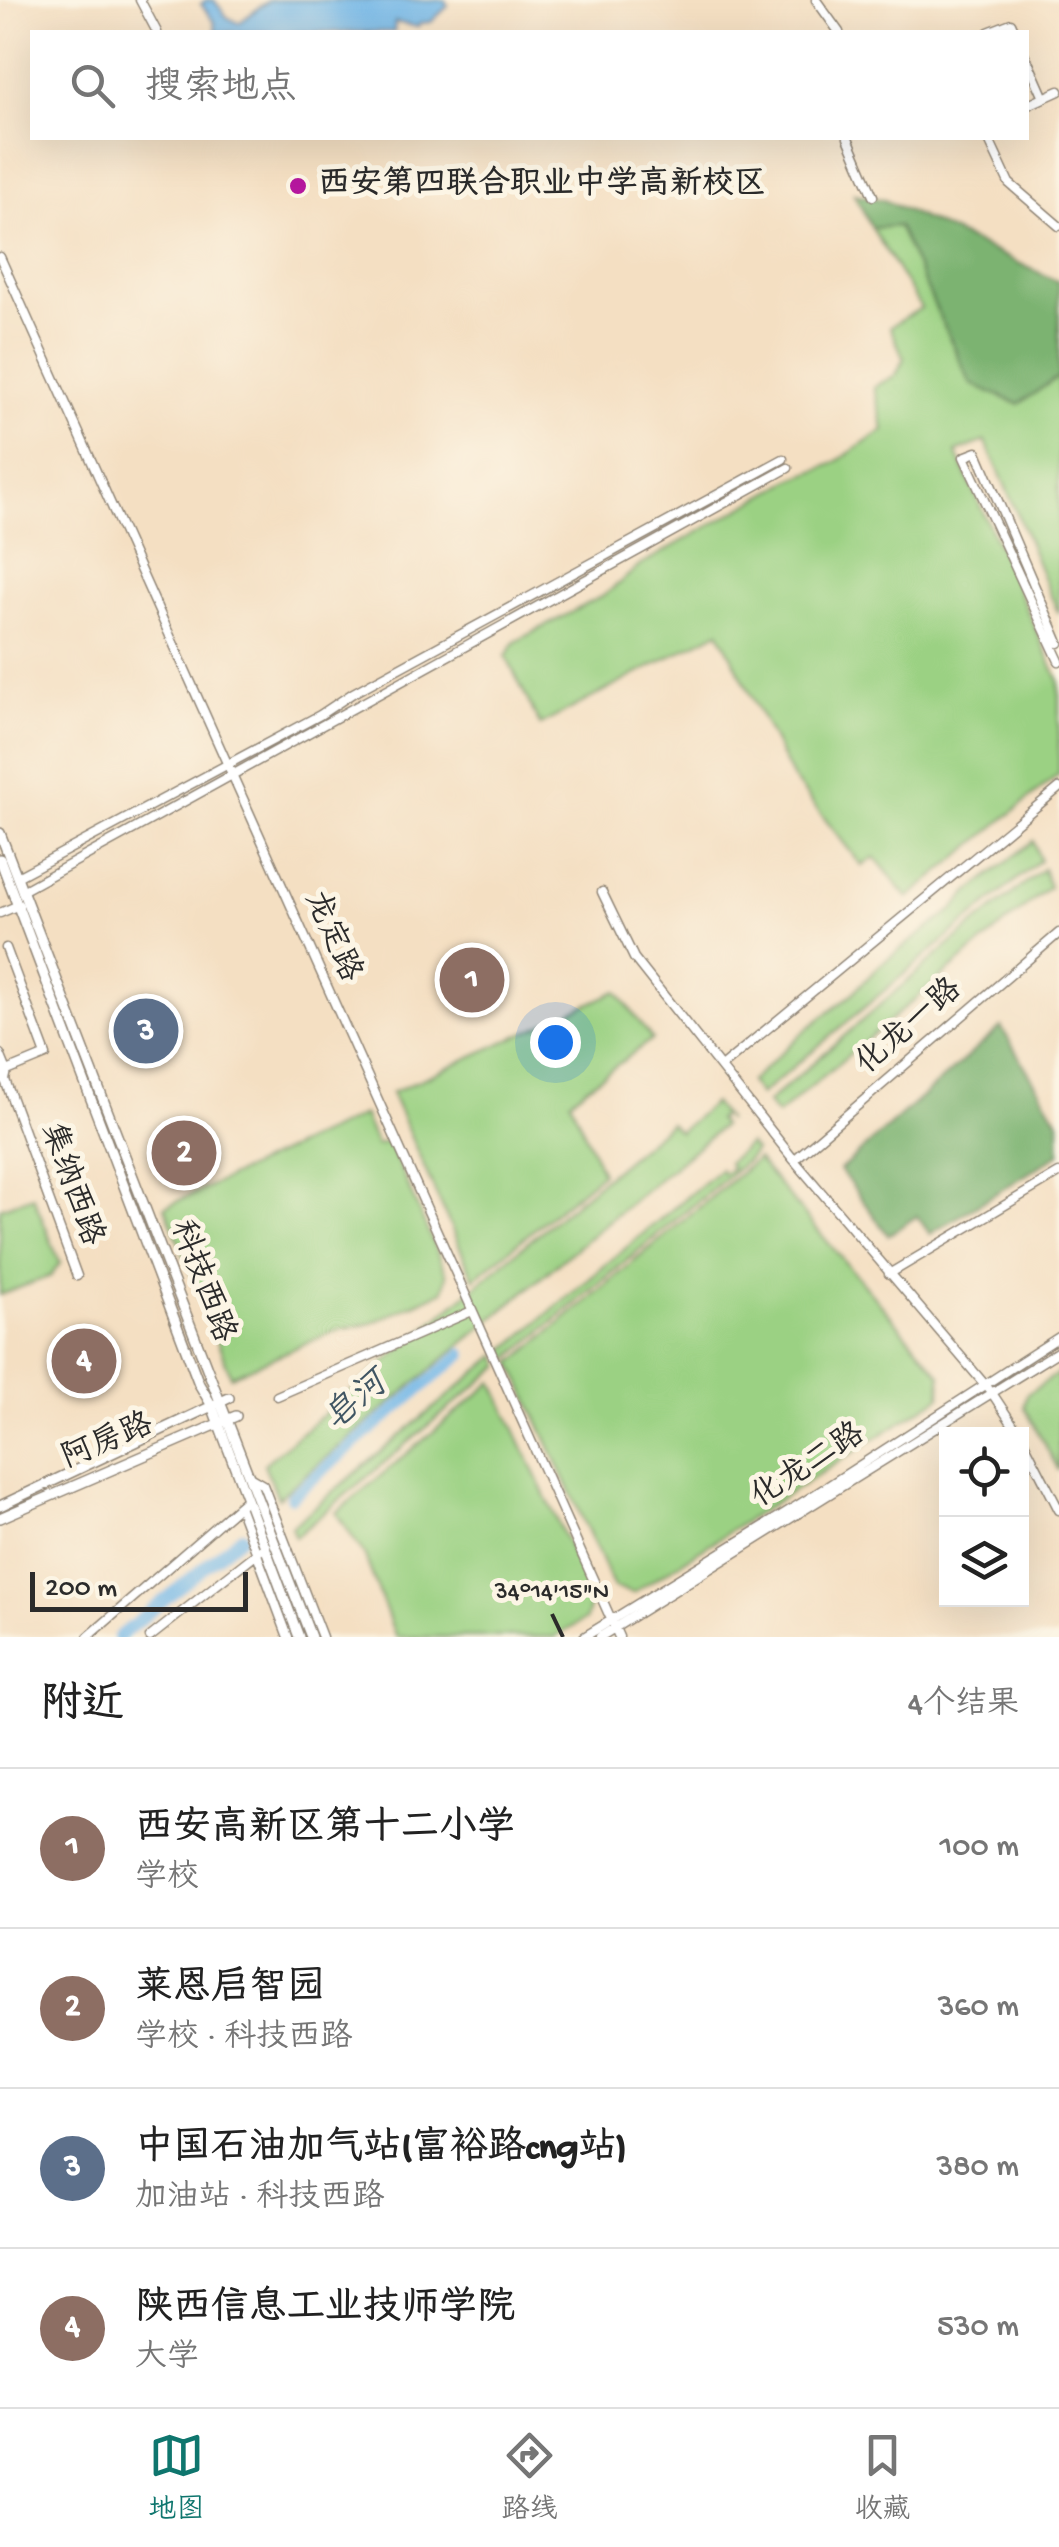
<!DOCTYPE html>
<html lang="zh">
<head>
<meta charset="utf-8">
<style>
  :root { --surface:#fff; --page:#f6f6f6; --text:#222; --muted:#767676; --line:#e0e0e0; --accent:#0f766e }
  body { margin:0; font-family:"Gochi Hand","LXGW WenKai TC",sans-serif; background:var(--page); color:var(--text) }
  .controls { position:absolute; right:30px; bottom:30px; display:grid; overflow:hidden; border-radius:0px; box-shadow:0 10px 40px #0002 }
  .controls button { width:90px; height:90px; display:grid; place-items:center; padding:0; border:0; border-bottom:2px solid var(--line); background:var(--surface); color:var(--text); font:50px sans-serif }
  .scale { position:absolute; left:30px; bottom:25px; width:218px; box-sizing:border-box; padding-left:10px; border:5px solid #2b2b2b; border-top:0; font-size:28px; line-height:35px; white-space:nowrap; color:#2b2b2b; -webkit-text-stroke:8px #fcf5e5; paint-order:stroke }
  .you { position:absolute; left:555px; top:1042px; width:35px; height:35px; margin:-25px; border:8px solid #fff; border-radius:50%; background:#1a73e8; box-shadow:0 0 0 15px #1a73e833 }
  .badge { display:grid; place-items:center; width:65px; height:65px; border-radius:50%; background:var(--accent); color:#fff; font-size:32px; font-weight:700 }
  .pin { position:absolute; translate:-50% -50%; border:5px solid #fff; box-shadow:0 2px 10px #0006 }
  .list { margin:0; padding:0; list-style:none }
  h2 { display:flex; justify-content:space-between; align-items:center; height:130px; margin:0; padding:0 40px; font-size:42px }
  h2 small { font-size:32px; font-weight:400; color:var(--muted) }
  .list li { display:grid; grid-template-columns:65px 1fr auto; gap:30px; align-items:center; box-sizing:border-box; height:160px; padding:0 40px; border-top:2px solid var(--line) }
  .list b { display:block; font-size:38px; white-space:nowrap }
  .list p { margin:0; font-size:32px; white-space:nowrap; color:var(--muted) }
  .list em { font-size:32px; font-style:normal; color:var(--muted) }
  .icon { flex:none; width:55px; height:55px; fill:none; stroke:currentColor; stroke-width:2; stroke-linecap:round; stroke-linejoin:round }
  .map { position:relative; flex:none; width:1059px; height:1637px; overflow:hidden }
  .search { position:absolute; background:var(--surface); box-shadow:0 10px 40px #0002; left:30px; right:30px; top:30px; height:110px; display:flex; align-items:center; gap:25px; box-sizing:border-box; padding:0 35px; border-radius:0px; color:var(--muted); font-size:38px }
  .sheet { height:770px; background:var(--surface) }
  nav { display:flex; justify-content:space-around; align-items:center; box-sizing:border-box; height:140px; border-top:2px solid var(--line); background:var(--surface); font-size:28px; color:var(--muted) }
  nav a { display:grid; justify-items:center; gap:5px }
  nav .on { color:var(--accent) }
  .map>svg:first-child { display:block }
</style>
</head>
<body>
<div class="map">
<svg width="1059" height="1637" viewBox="0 0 1059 1637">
  <rect width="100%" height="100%" fill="#fcf5e5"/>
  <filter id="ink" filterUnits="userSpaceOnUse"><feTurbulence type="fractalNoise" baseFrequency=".01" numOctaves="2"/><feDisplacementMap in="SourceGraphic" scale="20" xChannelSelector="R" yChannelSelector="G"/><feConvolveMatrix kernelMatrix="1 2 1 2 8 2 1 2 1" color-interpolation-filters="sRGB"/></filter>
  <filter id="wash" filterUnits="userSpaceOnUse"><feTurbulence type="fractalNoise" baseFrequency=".0048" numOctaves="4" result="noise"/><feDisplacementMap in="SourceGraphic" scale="40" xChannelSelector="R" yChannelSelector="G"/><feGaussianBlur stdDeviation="2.25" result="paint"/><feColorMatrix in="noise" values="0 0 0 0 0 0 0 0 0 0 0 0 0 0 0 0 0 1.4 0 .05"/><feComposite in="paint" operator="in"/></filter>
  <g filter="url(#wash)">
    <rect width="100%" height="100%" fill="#f4dfc2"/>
    <path fill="#9bd183" stroke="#637e57" stroke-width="2.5" d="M898,226l73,158 48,20 40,-28v238c-26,-57 -46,-116 -74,-173l-29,11 103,229v93l-151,124 -33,-41 -13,9 -70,-89 -73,-146 -179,94 -34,-69 9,-14 91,-48 36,-30 151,-85 40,-15 51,-34 -10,-43 22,-12 8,-17 -14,-31 31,-19 -49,-80z
      M1033,841l7,19 -280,235 -10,-13 58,-54 42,-32 31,-32 72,-54 15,-17z
      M1043,869l6,18 -272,228 -10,-12 182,-158z
      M617,991l35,48 -82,61 32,73 -128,106 -83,-186z
      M713,1103l14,18 -4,-6 -6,4 5,7 -444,372 -14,-34 406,-341 9,9z
      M363,1115l13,30 12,-4 59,134 -4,16 -71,32 -36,7 -105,46 -66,-169z
      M749,1144l6,7 -10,11 -239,199 -4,-9 218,-183 3,4 8,-4 -3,-7z
      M757,1159l184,216 -1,22 -307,196 -19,-5 -102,-225z
      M33,1196l27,67 -9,13 -51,19v-87z
      M497,1355l4,10 -206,172 -4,-10z
      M1059,1373v98l-35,-65 3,-12z
      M493,1382l99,214 -6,23 -31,18h-159l-32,-83 -28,-41z"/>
    <path fill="#7cb371" stroke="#546f4e" stroke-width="2.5" d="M854,194l30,6 175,82v94l-40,28 -48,-20 -73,-158 -26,2z
      M1001,1027l58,95v32l-129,80 -13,-18 -29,19 -48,-65z"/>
    <path fill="#71b6e7" stroke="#4e7089" stroke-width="2.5" d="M206,0h8l13,17 12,6 30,-23h176l3,6 -17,16 -10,1 -4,4 -22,-5 -1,10h-178l-2,-10 -13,-18z"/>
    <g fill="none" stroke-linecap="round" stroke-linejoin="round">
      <path stroke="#71b6e7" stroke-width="12" d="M291,1497l171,-143
        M119,1637l123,-101"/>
    </g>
  </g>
  <g filter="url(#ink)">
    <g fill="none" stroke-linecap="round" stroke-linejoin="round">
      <defs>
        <path id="minor" d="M140,0l17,32
          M816,0l23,32
          M988,32l23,-9 4,9
          M1026,57l18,41
          M1026,106l33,-15
          M848,138l25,58
          M988,138l21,45 50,43
          M0,257l619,1380
          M1059,643l-82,-191 -13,5 95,204
          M17,877l303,-162 33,-22 430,-234
          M22,891l766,-423
          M602,892l32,66 160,202 198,233 27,41
          M0,913l19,-8
          M0,1054l7,17 -2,9 72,196
          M721,1067l338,-279
          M0,1074l46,-19 -40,-107
          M794,1160l265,-227
          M889,1274l170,-101
          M277,1396l195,-85
          M1022,1438l37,72
          M251,1478l12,7 59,152
          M239,1506l49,131
          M88,1637l159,-138
          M150,1637l116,-91
          M584,1637l224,-138 251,-162
          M600,1637l459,-286"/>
        <path id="major" d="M0,833l311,804
          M0,859l199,525 13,22 87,231
          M0,1506l229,-108
          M0,1518l236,-102"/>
      </defs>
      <use href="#minor" stroke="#908576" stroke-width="11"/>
      <use href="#major" stroke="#908576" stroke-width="12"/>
      <use href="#minor" stroke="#fff" stroke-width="8"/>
      <use href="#major" stroke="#fff" stroke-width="9"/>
    </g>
  </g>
  <path fill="none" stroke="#2b2b2b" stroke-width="4" d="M552,1614l11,23"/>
  <circle fill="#b5179e" stroke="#fcf5e5" stroke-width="4" cx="298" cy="186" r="10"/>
  <g text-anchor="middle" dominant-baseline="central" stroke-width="10" stroke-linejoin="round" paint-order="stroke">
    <g font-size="32" font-weight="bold" fill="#2b2b2b" stroke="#fcf5e5" text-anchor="start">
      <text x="318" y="186">西安第四联合职业中学高新校区</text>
    </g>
    <g font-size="32" fill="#2b2b2b" stroke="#fcf5e5">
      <text transform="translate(331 937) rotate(66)">龙定路</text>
      <text transform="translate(910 1028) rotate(-41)">化龙一路</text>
      <text transform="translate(70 1185) rotate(70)">集纳西路</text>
      <text transform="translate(201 1282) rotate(69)">科技西路</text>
      <text transform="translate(108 1443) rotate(-23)">阿房路</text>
      <text transform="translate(809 1467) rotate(-33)">化龙二路</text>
    </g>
    <g font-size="35" font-style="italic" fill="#405563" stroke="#fcf5e5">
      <text transform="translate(357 1403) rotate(-40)">皂河</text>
    </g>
  </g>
  <g font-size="25" text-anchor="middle" fill="#2b2b2b" stroke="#fcf5e5" stroke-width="10" stroke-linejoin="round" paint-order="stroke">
    <text x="552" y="1598">34°14'15"N</text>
  </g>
</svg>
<div class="controls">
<button><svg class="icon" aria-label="locate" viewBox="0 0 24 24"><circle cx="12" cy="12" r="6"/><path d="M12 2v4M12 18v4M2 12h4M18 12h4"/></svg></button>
<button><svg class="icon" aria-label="layers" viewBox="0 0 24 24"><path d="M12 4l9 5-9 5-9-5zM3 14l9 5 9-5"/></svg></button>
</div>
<div class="scale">200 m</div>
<div class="you"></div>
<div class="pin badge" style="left:472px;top:980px;background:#8d6e63">1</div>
<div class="pin badge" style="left:184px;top:1153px;background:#8d6e63">2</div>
<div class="pin badge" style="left:146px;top:1031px;background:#5c6f8a">3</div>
<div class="pin badge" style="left:84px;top:1361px;background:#8d6e63">4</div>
<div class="search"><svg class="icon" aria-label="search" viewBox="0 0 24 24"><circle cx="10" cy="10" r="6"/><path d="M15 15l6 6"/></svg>搜索地点</div>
</div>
<section class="sheet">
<h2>附近<small>4个结果</small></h2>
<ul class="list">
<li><span class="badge" style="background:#8d6e63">1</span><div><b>西安高新区第十二小学</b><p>学校</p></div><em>100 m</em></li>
<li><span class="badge" style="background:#8d6e63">2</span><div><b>莱恩启智园</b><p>学校 · 科技西路</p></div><em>360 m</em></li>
<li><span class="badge" style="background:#5c6f8a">3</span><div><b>中国石油加气站(富裕路cng站)</b><p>加油站 · 科技西路</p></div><em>380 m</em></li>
<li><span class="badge" style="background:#8d6e63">4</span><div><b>陕西信息工业技师学院</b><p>大学</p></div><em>530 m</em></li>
</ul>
</section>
<nav>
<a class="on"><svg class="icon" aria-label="map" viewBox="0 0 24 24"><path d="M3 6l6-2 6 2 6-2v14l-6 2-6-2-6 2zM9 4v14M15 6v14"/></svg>地图</a>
<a><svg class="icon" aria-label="directions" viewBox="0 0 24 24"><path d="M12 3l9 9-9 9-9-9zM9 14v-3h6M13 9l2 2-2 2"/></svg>路线</a>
<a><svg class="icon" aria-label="saved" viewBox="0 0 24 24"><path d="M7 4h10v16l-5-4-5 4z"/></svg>收藏</a>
</nav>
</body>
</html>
